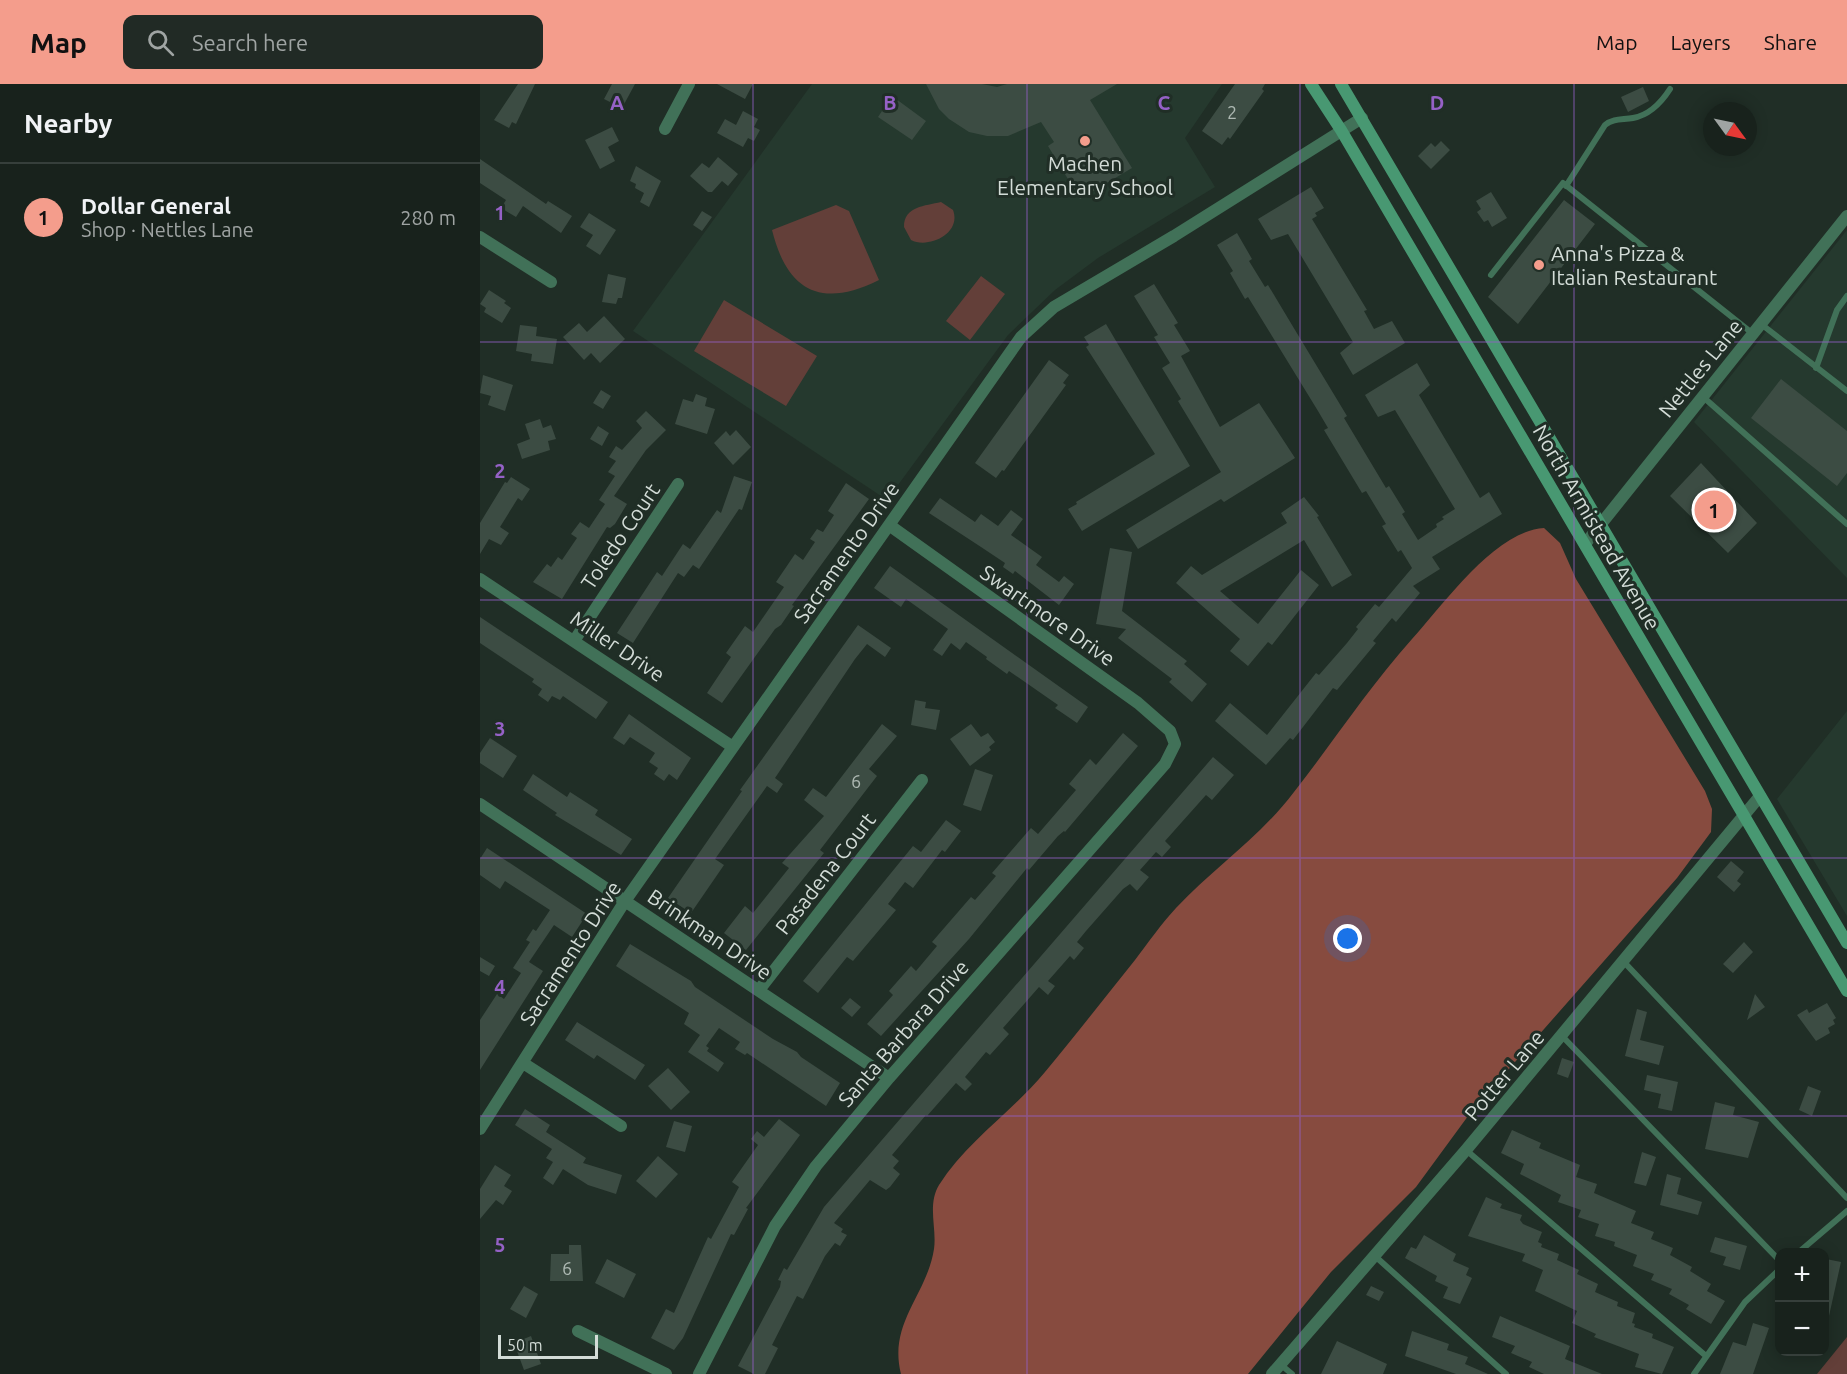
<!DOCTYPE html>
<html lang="en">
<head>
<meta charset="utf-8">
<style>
  :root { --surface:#18221c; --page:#212a25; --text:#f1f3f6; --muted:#9fa4a3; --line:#363f3b; --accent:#f49d8c }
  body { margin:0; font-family:Ubuntu,sans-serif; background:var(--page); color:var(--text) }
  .controls { position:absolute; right:18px; bottom:18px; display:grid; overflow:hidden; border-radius:12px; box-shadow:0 3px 15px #0003 }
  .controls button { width:54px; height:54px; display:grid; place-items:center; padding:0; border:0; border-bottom:2px solid var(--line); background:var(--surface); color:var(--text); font:30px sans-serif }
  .compass { position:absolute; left:1223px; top:18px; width:54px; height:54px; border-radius:50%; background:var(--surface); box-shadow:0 3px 15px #0003; rotate:123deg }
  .scale { position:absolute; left:18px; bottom:15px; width:100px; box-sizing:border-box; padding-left:6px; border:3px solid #d3dcd7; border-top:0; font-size:16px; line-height:21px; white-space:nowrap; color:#d3dcd7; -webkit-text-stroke:4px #202e26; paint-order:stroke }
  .you { position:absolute; left:868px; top:855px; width:21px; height:21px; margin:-15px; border:4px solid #fff; border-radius:50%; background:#1a73e8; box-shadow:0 0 0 9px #1a73e833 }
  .badge { display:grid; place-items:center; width:39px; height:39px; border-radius:50%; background:var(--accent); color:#111; font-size:20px; font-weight:700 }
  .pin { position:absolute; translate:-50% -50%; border:3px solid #fff; box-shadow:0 2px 6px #0006 }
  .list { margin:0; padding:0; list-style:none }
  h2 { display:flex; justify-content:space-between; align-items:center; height:78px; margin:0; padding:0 24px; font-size:26px }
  h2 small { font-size:20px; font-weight:400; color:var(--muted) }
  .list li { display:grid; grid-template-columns:39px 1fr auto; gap:18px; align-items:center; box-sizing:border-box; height:108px; padding:0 24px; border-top:2px solid var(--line) }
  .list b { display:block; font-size:22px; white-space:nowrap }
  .list p { margin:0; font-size:20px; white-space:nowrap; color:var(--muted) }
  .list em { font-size:20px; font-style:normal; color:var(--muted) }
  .icon { flex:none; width:33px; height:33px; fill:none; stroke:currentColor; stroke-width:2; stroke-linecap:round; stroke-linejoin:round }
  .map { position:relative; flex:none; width:1367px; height:1290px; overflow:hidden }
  header { display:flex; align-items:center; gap:36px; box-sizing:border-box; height:84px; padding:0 30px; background:var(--accent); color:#111 }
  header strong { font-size:28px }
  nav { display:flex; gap:33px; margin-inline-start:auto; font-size:21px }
  .search { width:420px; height:54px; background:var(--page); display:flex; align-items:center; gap:15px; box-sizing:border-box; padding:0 21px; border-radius:12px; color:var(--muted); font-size:22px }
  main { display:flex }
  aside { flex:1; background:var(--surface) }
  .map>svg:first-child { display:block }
</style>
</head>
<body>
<header>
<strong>Map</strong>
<div class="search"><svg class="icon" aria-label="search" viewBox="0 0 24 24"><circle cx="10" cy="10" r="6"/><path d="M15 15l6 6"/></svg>Search here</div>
<nav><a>Map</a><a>Layers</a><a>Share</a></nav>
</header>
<main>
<aside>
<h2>Nearby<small></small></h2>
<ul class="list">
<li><span class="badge">1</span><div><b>Dollar General</b><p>Shop · Nettles Lane</p></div><em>280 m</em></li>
</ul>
</aside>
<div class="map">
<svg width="1367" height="1290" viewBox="0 0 1367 1290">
  <rect width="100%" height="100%" fill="#202e26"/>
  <path fill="#25392e" d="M332,0h410l-37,54 30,49 -117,71 -43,32 -47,45 -121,165 -254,-169z
    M1367,146v348l-153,-156z
    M1367,627v205l-70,-117z"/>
  <path fill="#633f39" d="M461,118l12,8c9,24 -25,39 -42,30l-7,-13c0,-21 21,-21 37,-25z
    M356,121l13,6 30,69c-58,29 -92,11 -107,-50z
    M501,192l24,18 -35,46 -24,-19z
    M244,216l93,56 -31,50 -92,-55z
    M1367,1253v37h-30z"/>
  <path fill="#874b3f" d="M1064,444l16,15 16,36 129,212 7,18 -1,23 -34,46 -206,234 -55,75 -85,85 -83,102h-347c-13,-51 26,-79 33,-125 3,-21 -7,-44 5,-64 28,-44 73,-73 106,-113 31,-37 60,-75 90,-112 13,-17 26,-36 41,-52 38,-40 85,-72 118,-116 40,-51 75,-105 118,-153 32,-35 83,-108 132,-111z"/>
  <path fill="#3c4c43" d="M38,0h17l-19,40 -4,-2 -3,6 -15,-8z
    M132,0h23l-13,24 -18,-9z
    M237,0h36l-8,15z
    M446,0h56l15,3 10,-3h110l-27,16 42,68 -52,31 -32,-53 6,-4 -13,-20 -33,14h-21l-18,-4 -20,-13 -10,-10z
    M755,0h30l-3,5 2,2 -34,48 -2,-2 -6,8 -20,-14z
    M1163,3l6,14 -21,11 -7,-15z
    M412,12l34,25 -14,19 -34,-23z
    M263,27l15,8 -4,8 6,3 -6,11 -6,-3 -5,9 -26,-14 8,-14 11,6z
    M132,43l7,14 -11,6 7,14 -15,8 -15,-29z
    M961,57l9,9 -19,19 -13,-13 13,-13 4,4z
    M238,73l20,17 -10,12 -6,-5 -10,11h-4l-18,-16 12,-13 7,5z
    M0,75l66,45 2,-3 24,15 -11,17 -38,-27 -7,11 -15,-9 5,-8 -26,-17z
    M156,82l25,15 -12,26 -9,-5 4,-9 -9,-5 1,-4 -6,-3z
    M831,103l13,21 -9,5 2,3 -5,3 55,91 -3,1 10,18 18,-8 13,22 -52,32 -13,-22 13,-11 -65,-108 -17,6 -13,-21z
    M1011,108l16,26 -15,9 -4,-7 -4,2 -7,-10 4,-3 -5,-8z
    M1084,116l31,24 -77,100 -30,-27z
    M222,127l10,6 -10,14 -9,-6z
    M109,129l27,17 -16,25 -14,-9 7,-11 -13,-8z
    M757,149l15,26 -3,2 16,26 3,-2 24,40 55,91 -3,2 42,70 3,-2 16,26 -3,2 16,26 19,-13 -1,-3 8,-5 -2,-2 13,-8 -60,-99 -17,7 -13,-22 52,-32 13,22 -11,10 61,103 9,-6 13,22 -70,43 8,12 -27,17 7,7 -24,29 -4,-4 -19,23 3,2 -39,47 -4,-2 -40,52 -3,-2 -24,27 -51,-44 15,-18 37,32 49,-62 3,2 28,-32 11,-14 -2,-2 19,-23 4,3 33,-39 -11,-18 -3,2 -16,-26 4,-2 -20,-33 -4,2 -38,-63 4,-2 -10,-17 -70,-114 -3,2 -15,-26 3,-2 -16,-26z
    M128,190l18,4 -4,20h-4l-2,6 -14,-2z
    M674,200l24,39 -4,2 16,26 -9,5 39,71 39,-24 36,55 -71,44 -3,-3 -83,50 -12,-19 95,-58 -43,-71 3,-2 -19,-31 8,-5 -16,-26 4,-2 -24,-39z
    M9,206l17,11 -2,2 7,5 -9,15 -18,-11 2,-4 -6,-4z
    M124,232l21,23 -25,24 -9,-10 -7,7 -21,-23 16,-14 8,9z
    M626,240l84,142 -108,65 -14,-22 9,-5 -1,-2 79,-48 -69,-107 3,-2 -5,-8z
    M40,241l17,2 -1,9 21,3 -4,25 -22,-3 1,-7 -16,-3z
    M569,276l20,15 -6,8 3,2 -62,86 -2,-1 -6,8 -21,-15z
    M3,291l30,10 -8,26 -17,-6 3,-9 -11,-3z
    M1301,295l66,52v42l-10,13 -86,-68z
    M121,306l10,6 -8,13 -10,-6z
    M216,310l11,4 -2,8 10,3 -8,25 -32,-10 8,-25 10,3z
    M166,327l20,19 -20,20 -32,46 13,8 -12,20 -5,4 -3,-1 -45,72 -29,-17 14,-18 4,3 7,-10 4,3 15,-22 -6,-4 9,-12 9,6 16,-24 -6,-4 16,-24 -7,-4 8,-11 -7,-4 7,-11 6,4 20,-22 -6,-7z
    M60,335l3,9 8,-3 5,14 -8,2 2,9 -28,9 -5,-15 13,-5 -5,-15z
    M118,342l11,7 -7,13 -12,-7z
    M256,346l15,17 -18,18 -19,-22 12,-12 4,5z
    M1221,379l56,60 -29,30 -58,-57z
    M254,392l18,6 -10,28 -3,-1 -40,60 -6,-4 -9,12 -6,-4 -45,70 -16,-10 40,-61 5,4 21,-32 7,5 27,-39 4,3z
    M31,393l19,12 -8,12 -4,-3 -18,29 9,6 -8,12 -12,-6 -9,15v-31l25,-41 2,1z
    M366,399l23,16 -77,106 2,1 -13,19 -6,4 -53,74 -15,-10 24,-36 -5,-4 19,-27 8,6 31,-45 -8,-5 19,-28 8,6 12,-18 -5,-3 7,-10 6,3 11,-17 -6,-4z
    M824,413l15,19 -2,1 35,58 -20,12 -28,-47 -84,51 38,33 43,-54 18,15 -47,60 -4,-3 -20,24 -18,-15 10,-12 -64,-56 15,-17 11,9 85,-52 -6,-10z
    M460,414l35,24 6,-8 17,12 13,-16 12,9 -12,16 31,22 -6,8 23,17 5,-6 10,8 -15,21 -44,-34 -2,3 -10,-7 2,-4 -24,-16 -52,-34z
    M630,464l22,4 -10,59 65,50 -3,3 23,20 -15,18 -23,-20 3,-3 -54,-41 8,-9 -30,-5z
    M410,482l198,141 -11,16 -22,-15 3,-3 -49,-34 -2,3 -21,-15 1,-2 -21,-15 -6,8 -9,-7 -9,13 -9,-6 15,-21 -42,-30 -5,8 -27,-19z
    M0,533l128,85 -12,17 -33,-23 -3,4 -8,-4 -4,6 -10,-7 4,-6 -10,-7 2,-3 -54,-36z
    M378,541l33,23 -6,9 -18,-13 -12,15 -80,119 8,6 -6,9 -10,-7 -52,73 9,6 -33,48 -23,-15 74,-107 -2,-1z
    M435,616l11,2 -1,6 15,2 -4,20 -25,-5z
    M149,630l62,44 -14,22 -8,-6 -5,7 -10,-7 4,-6 -9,-6 6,-9 -25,-16 -6,8 -11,-7z
    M402,640l15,12 -28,33 8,7 -57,74 4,3 -78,97 -22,-17 21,-27 8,7 36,-45 -7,-5 42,-47 -20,-16 9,-12 13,9z
    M491,640l10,13 7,-4 7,9 -6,5 2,3 -21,16 -20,-27z
    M643,649l15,13 -73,86 -1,-1 -6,5 -29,34 -2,-2 -58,71 -88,97 -14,-12 26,-29 -4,-4 22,-25 5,5 21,-25 -5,-4 39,-45 4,3 21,-24 -4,-3 39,-45 7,6 38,-44 -7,-6 21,-25 6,6z
    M10,654l27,18 -14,22 -23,-15v-10z
    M733,673l21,18 -22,25 -6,-5 -41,46 6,6 -9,10 -6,-5 -16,18 9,7 -12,14 -7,-7 -7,5 -37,42 -9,11 7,6 -10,12 -4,-4 -22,25 7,5 -7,9 -9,-8 -36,41 6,6 -19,21 -4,-3 -21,25 7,7 -7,7 -9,-8 -29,33 -1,-1 -34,40 7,6 -6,7 7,6 -10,13 -4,3 -16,-10 -36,43 9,6 -2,3 6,3 -7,11 -5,-3 -10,13 -22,43 -6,-3 -25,49 6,3 -13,26h-11l-16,-8 42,-79 1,-6 -3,-1 6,-12 3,2 37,-63z
    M495,685l18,6 -12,36 -18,-6z
    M53,690l34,23 3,-5 28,18 -3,5 37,24 -11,16 -66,-40 2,-2 -34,-23z
    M466,736l15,11 -16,21 -3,-2 -29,38 -8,-6 -17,22 8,6 -43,51 -6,-4 -29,36 -15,-12 110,-135 8,6z
    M7,764l100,66 -15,23 -18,-12 -25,37 14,9 -63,99v-50l17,-26 7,5 17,-26 -8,-5 17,-26 -4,-2 7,-11 3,2 14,-21 -45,-29 -5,8 -20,-14v-16z
    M1251,777l13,11 -7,9 4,3 -7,8 -17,-15z
    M1264,858l9,10 -20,21 -10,-9z
    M150,860l61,37 4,6 78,52 24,13 4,5 39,26 -14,23 -79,-53 -2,2 -10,-6 5,-7 -21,-14 -13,18 3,2 -2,3 17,12 -6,9 -30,-20 12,-17 -16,-11 5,-11 -73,-47z
    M0,873l15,9 -6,10 -9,-5z
    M1275,910l10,13 -18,13z
    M370,914l11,9 -9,10 -11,-9z
    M1347,919l9,15 -3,2 2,4 -7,4 2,5 -14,8 -19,-26 10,-6 2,4z
    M1157,925l10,3 -7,28 24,6 -5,19 -34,-9z
    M97,938l68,43 -10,15 -38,-25 -3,4 -29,-19z
    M1082,974l12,4 -6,16 -11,-4z
    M188,984l22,24 -19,18 -23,-24z
    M1167,991l31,7 -6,29 -14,-3 3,-14 -17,-4z
    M1328,1002l13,5 -9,25 -13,-6z
    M1235,1018l20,5 -2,8 26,7 -11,36 -43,-9z
    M45,1025l25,16 -4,7 40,26 -3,5 39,12 -6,19 -28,-9 -25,-16 -10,16 -10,-7 10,-16 -7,-4 6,-9 -37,-24z
    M299,1035l21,16 -54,73 2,1 -14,26 -3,-1 -48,104 -9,12 -23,-12 15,-29 8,4 34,-76 3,2 28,-52 -7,-5 26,-37 -7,-6 6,-8 7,6z
    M194,1037l18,5 -7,26 -19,-5z
    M1032,1046l29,13 -2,5 41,17 -4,12 21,7 -3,9 42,18 -5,12 23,9 -3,7 22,9 -3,7 22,12 -2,4 21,13 -4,7 18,10 -14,23 -25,-15 3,-4 -20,-11 3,-5 -21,-9 3,-6 -21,-8 4,-11 -23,-9 1,-4 -20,-6 4,-12 -21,-7 3,-7 -23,-8 3,-7 -41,-21 4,-10 -23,-11z
    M1162,1068l14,5 -10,29 -12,-3z
    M178,1072l20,18 -22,24 -20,-17z
    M15,1081l16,10 -7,11 8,5 -9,14 -7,-5 -16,19v-30z
    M1187,1090l14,4 -4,16 25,8 -4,13 -38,-10z
    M1006,1113l16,7 -2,4 22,7 -2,5 3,4 19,8 -4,10 4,2 -1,3 18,7 -2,6 22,10 -2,4 21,10 -3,8 23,10 -1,4 18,7 -3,10 3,1 -1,3 19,7 -1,4 22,9 -12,27 -27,-7 4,-13 -45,-17 2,-3 -24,-11 5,-12 -42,-20 8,-21 -21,-9 3,-7 -57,-18z
    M944,1151l32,19 -3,7 16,7 -3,7 6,3 -12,26 -17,-6 5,-11 -13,-6 2,-5 -32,-18 6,-11 5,2z
    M1235,1153l32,9 -7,24 -17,-5 3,-8 -16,-5z
    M89,1161h12l2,36h-33l1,-27h18z
    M127,1175l29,15 -12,24 -29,-15z
    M1346,1175l15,3 -12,54 -5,-1z
    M44,1202l14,8 -12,24 -16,-9z
    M891,1202l13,6 -5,9 -13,-6z
    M1020,1232l70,30 -5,13 37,15h-58l-15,-7 3,-5 -21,-9 4,-7 -23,-9z
    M1273,1239l16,5 -16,46h-33l13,-32 13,4z
    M932,1247l37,13 -2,6 21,7 -3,7 23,10h-32l-51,-18z
    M51,1252l10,28 -17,6 -10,-27z
    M857,1257l50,23 -4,10h-62z"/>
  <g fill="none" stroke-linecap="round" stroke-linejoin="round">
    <path stroke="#417158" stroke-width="6" d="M1086,102l39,-61c9,-7 17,-5 28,-7 17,-3 28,-15 37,-29
      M1011,191l72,-92 189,150
      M1281,240l86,67
      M1336,284l21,-58 10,-14
      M1222,312l145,128
      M1143,877l224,237
      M1082,952l218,225
      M986,1066l240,206
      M1319,1168l48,-41
      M896,1173l130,117
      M800,1280l12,10
      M1214,1290l51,-72 35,-33"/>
    <path stroke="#417158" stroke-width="12" d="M185,45l24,-45
      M0,153l71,45
      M1105,460l262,-328
      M0,495l253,168
      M94,557l104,-157
      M0,720l409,274
      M279,906l163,-210
      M43,979l98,63
      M0,1045l145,-228 396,-564 33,-30 120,-71 188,-118
      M98,1247l88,43
      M219,1290l76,-148 41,-60 73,-88 276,-314 10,-20 -5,-13 -32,-28 -249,-178
      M792,1290l194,-224 294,-354"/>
    <path stroke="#489872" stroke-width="12" d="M831,0l30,46 506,861
      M861,0l506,859"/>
  </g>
  <path fill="none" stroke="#9561c6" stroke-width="1.5" stroke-opacity="0.55" d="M273,0v1290M547,0v1290M820,0v1290M1094,0v1290M0,258h1367M0,516h1367M0,774h1367M0,1032h1367"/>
  <g fill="#f49d8c" stroke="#202e26" stroke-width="2">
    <circle cx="605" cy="57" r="6"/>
    <circle cx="1059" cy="181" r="6"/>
  </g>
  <g text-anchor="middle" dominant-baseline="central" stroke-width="6" stroke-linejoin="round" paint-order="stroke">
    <g font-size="18" fill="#adb8b2">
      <text x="752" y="28">2</text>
      <text x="376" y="697">6</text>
      <text x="87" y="1184">6</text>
    </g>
    <g font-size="21" fill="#d3dcd7" stroke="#202e26">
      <text x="605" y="79">Machen<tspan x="605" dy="24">Elementary School</tspan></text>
      <text x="1071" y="169" text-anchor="start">Anna's Pizza &amp;<tspan x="1071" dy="24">Italian Restaurant</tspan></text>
    </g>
    <g font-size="21" fill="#d3dcd7" stroke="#202e26">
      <text transform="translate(1220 284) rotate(-51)">Nettles Lane</text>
      <text transform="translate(1117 443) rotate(60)">North Armistead Avenue</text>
      <text transform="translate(140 452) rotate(-56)">Toledo Court</text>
      <text transform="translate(366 468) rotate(-55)">Sacramento Drive</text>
      <text transform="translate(568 531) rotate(35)">Swartmore Drive</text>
      <text transform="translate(138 562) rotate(34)">Miller Drive</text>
      <text transform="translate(345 789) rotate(-52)">Pasadena Court</text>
      <text transform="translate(230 850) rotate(34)">Brinkman Drive</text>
      <text transform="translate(90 869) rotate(-57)">Sacramento Drive</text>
      <text transform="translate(423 949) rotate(-49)">Santa Barbara Drive</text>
      <text transform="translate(1024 991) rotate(-50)">Potter Lane</text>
    </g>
  </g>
  <g font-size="20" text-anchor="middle" font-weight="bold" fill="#9561c6" stroke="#202e26" stroke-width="6" stroke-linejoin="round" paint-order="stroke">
    <text x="137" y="26">A</text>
    <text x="410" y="26">B</text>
    <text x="684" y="26">C</text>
    <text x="957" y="26">D</text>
    <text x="20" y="136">1</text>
    <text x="20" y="394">2</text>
    <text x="20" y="652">3</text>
    <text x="20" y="910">4</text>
    <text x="20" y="1168">5</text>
  </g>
</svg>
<div class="controls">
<button>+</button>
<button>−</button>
</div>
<svg class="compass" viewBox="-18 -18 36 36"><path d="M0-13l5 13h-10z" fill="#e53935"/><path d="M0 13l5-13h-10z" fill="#9fa4a3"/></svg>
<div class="scale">50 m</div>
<div class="you"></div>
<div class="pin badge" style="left:1234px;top:426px">1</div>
</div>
</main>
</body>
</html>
